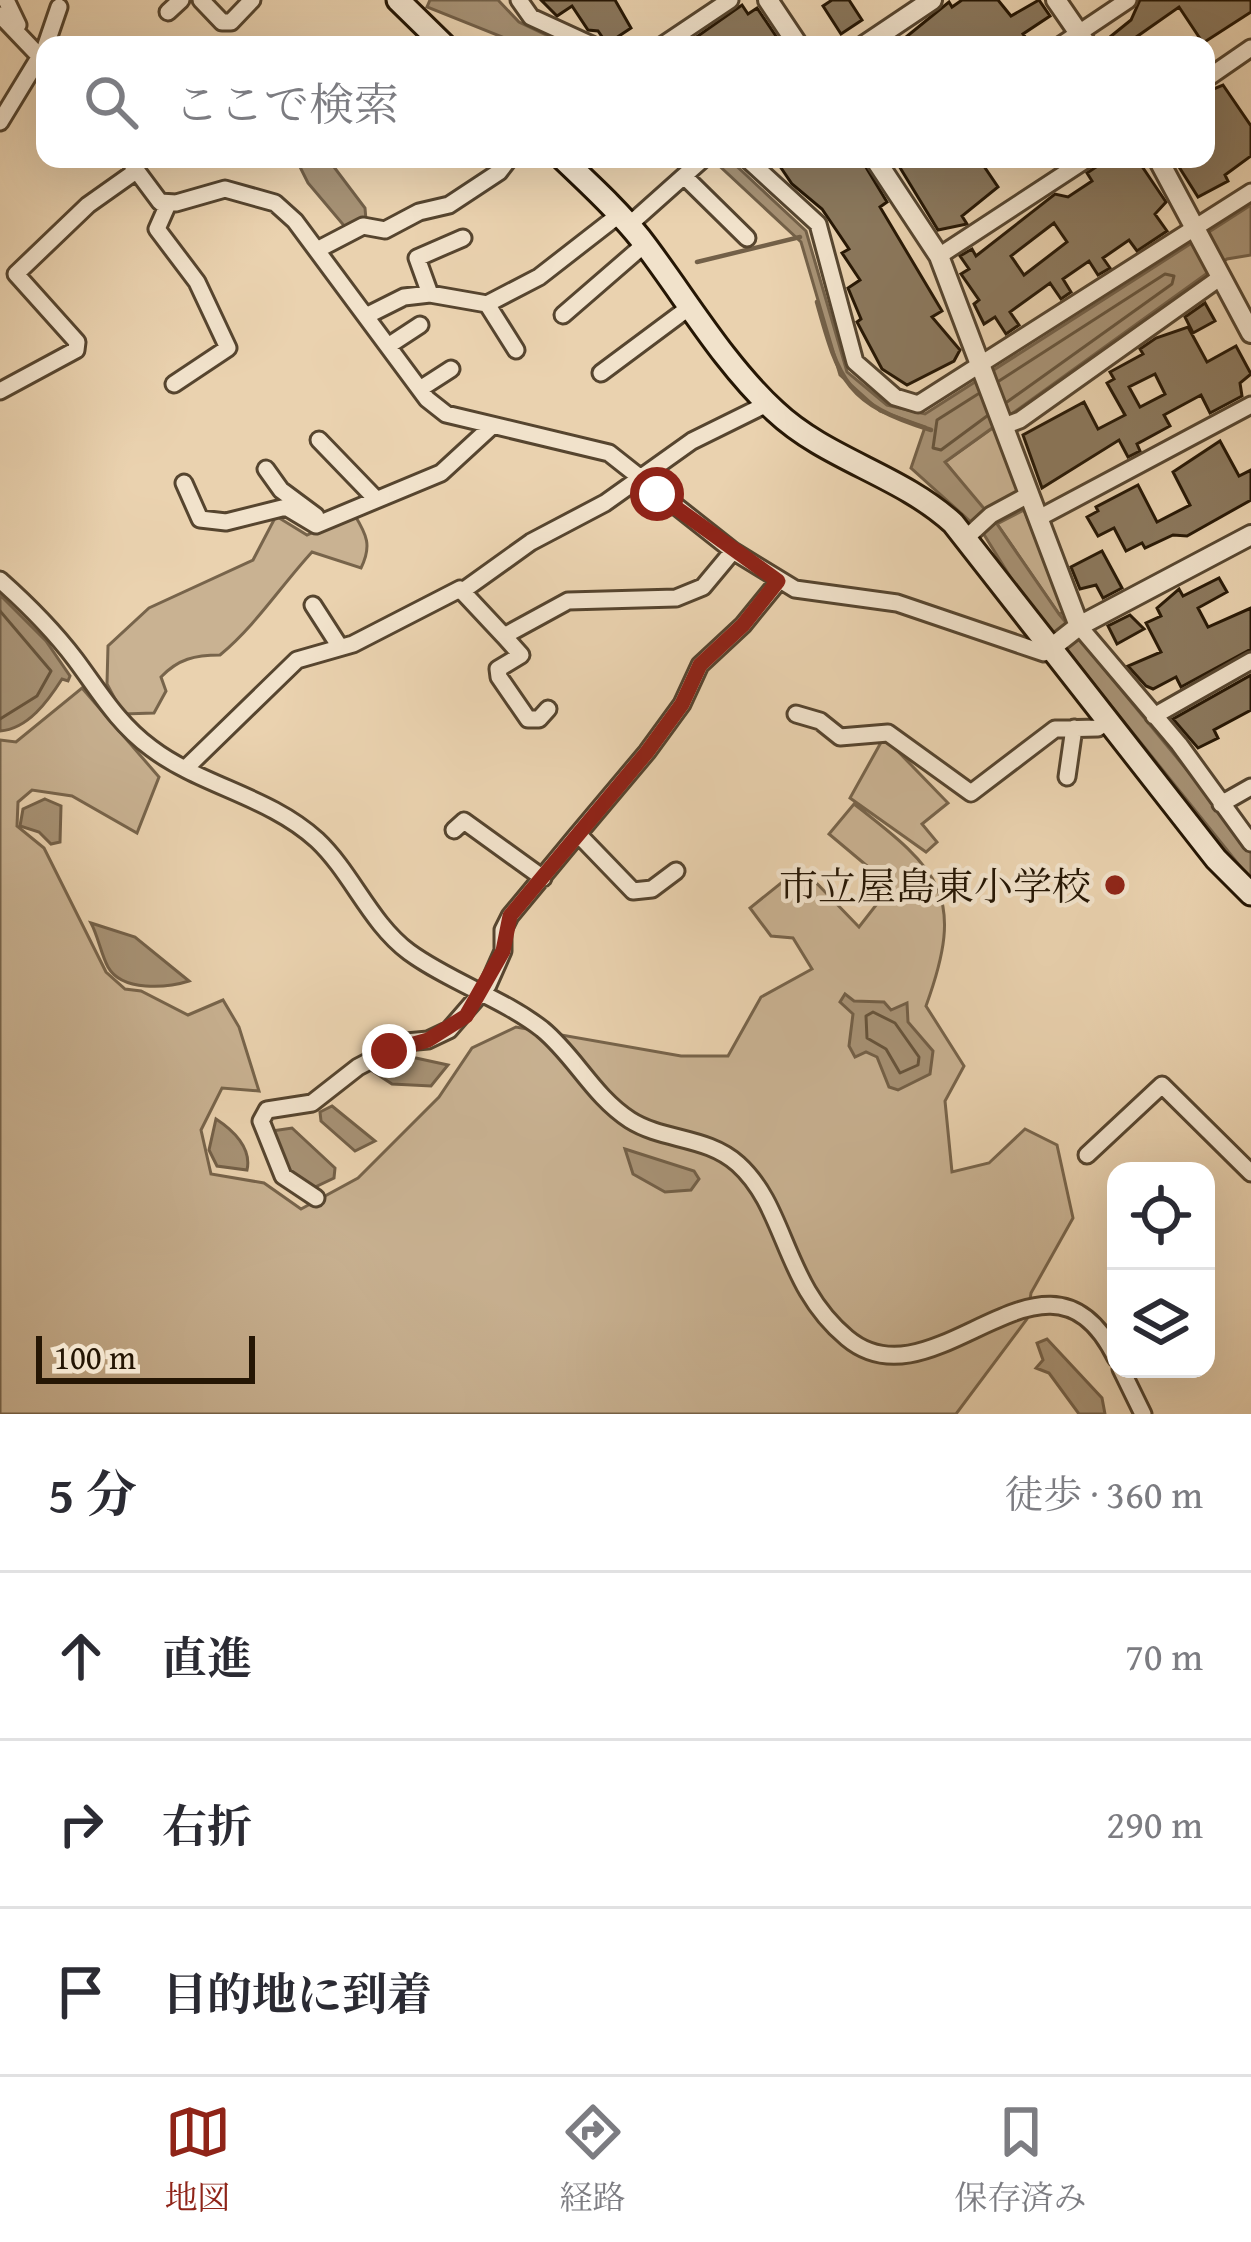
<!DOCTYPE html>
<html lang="ja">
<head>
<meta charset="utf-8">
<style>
  :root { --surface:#fff; --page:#f2f2f3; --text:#2b2b33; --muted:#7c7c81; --line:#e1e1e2; --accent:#8f2418 }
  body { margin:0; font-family:"Gentium Book Plus","Noto Serif JP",serif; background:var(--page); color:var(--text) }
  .controls { position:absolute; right:36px; bottom:36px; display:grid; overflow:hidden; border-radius:24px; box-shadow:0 12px 48px #0002 }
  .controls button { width:108px; height:108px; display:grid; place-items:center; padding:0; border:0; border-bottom:3px solid var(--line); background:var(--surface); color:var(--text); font:60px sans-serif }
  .scale { position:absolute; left:36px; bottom:30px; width:219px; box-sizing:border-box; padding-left:12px; border:6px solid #251604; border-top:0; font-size:33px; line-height:42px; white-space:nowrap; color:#251604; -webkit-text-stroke:9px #f1e2cb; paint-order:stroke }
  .stop { position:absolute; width:36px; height:36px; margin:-27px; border:9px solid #8f2418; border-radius:50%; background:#fff }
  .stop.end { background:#8f2418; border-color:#fff; box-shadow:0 3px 12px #0008 }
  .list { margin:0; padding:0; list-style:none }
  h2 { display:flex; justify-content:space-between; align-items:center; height:156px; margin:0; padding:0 48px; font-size:51px }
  h2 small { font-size:39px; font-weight:400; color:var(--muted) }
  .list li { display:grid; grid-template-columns:78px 1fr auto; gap:36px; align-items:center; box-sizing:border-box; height:168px; padding:0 48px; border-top:3px solid var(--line) }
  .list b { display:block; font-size:45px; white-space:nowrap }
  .list em { font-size:39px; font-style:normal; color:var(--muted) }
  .icon { flex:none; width:66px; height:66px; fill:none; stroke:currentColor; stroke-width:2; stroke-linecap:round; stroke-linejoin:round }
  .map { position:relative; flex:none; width:1251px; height:1414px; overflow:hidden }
  .search { position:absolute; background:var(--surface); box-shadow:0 12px 48px #0002; left:36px; right:36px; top:36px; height:132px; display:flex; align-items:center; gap:30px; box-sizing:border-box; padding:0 42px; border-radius:24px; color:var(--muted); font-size:45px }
  .sheet { height:660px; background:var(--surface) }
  nav { display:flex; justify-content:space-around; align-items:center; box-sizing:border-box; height:168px; border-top:3px solid var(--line); background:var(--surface); font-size:33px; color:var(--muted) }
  nav a { display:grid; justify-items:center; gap:6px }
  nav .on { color:var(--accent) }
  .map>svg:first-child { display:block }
</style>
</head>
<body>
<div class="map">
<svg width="1251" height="1414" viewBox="0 0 1251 1414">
  <rect width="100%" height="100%" fill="#ead2af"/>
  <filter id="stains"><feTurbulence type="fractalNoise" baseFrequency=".00167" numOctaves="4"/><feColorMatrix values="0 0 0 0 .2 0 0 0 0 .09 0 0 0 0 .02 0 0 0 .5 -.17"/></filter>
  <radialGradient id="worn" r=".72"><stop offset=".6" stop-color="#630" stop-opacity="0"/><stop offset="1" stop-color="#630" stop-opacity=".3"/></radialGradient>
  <path fill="#c9b292" stroke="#77644b" stroke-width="3" d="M994,427l25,65 -35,20 -39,-50z
    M1024,510l41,102 -6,2 -62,-90z
    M354,514c13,21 18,32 7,54l-49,-16c-32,35 -56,73 -92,103 -25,0 -42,4 -59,22l5,14 -12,22 -31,1 -16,-30 1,-38 41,-38 104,-48 23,-44 31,19z
    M82,688l77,89 -22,56 -65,-37 -40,-6 -14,12 -1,24 27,22 62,124 19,17 16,2 47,24 35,-15 16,27 20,64 -37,-3 -21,42 10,44 53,9 37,26 57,-31 81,-81 33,-49 44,-21 165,29h47l33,-59 51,-28 -19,-31 -22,-2 -21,-28 51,-41 58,60 32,-41 -62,-52 25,-30c87,67 112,92 72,202l38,60 -19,35 7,71 37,-9 36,-34 32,16 16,73 -42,75 -4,26 -71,95h-956v-674l16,2z
    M884,737l64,66 -26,21 15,18 -11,10 -76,-54z"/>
  <path fill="#a79275" stroke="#736048" stroke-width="3" d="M430,0h68l21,22 48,23h-45l-95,-38z
    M296,159h32l37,49 1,12 -20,8 -38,-45z
    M712,159h17l77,72 41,141 40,33 38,9 326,-209v50l-24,4 -282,203 52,62 62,90 192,234v32l-232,-289 -36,-58 -72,-65 14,-41 -45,-16 -40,-36 -39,-133z
    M0,595l46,46 24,35 -2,5 -6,-2c-14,22 -34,50 -62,52z
    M45,799l16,7 -1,36 -9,2 -12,-12 -19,-6 3,-17z
    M91,923l44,14 54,44c-22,7 -67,11 -81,-14 -7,-13 -10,-31 -17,-44z
    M845,994l9,7 30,1 7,8 16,-7 1,19 25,29 -3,23 -32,16 -9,-3 -12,-30 -11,-5 -11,5 -6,-11 4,-32 -13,-12z
    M402,1055l46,10 -17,21 -39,-2 -20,-13z
    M332,1106l43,35 -20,10 -34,-30 -1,-9z
    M216,1119c17,11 36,29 31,51l-30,-4 -8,-16z
    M292,1128l43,40 -1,10 -21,10 -26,-17 -15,-40z
    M625,1149l69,22 5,8 -8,11 -26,2 -32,-18z
    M1047,1339l55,59 3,16h-26l-30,-41 -13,-5 7,-8 -6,-17z"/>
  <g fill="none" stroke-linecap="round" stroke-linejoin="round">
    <path stroke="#66543c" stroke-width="3" d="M999,381l166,-107 9,2 -2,8 -165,118
      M978,394l-41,26 -4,28 8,2 46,-34
      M0,611l51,60 -14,25 -37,23
      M873,1012l22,11 24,34 -1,8 -18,8 -14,-24 -19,-11 -1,-22z"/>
    <path stroke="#736048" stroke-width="4.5" d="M697,262l103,-25
      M817,302c22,80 30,102 114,128"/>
  </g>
  <path fill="#8b785d" stroke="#251604" stroke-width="3" fill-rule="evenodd" d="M541,0h74l16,28 -24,16 -9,-13 -10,-1 -16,-24 -15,10z
    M832,0h17l13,20 -21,14 -18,-28z
    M962,0h36l13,16 28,-16 11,16 -27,18 8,11h-119l-6,-8 43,-35 3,5z
    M1140,0h111v12l-48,31 -24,-36 -47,33 3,5h-35l31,-25z
    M742,5l6,9 9,-6 25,37h-97z
    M1223,85l28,41v30l-26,19 3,6 -30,16 -24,-38h32v-67z
    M775,159h86l26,43 -7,5 62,104 -10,6 28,33 -6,11 -47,24 -25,-16 -25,-47 4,-3 -13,-31 12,-8 -18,-27 7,-4 -27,-40 -30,-25z
    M910,159h69l19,28 -36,29 5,8 -29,6 -39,-64z
    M1108,159h29l29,43 -11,12 12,17 -30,20 -8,-11 -26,18 7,10 -12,7 -9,-14 -26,18 8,13 -10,7 -11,-16 -40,29 9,13 -13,9 -11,-17 -11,7 -10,-20 5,-4 -18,-26 8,-5 -9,-13 12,-7 4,7 79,-62 13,3 24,-16 -5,-8zM1054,223l13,19 -43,33 -13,-19z
    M1205,303l10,18 -22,12 -8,-16z
    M1188,327l19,35 29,-16 15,28 -11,9 2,13 -32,17 -9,-18 -37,20 6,11 -33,18 3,7 -12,6 -9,-17 -77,48 -19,-53 61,-33 14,27 27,-14 -18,-32 7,-4 -4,-7 33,-18 -3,-5 16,-11zM1155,374l10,20 -25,13 -11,-20z
    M1220,441l19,35 12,-6v30l-64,36 -14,-1 -28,13 -3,-5 -16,8 -12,-23 -16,8 -11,-19 11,-6 -2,-4 42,-22 19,37 33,-17 -17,-33z
    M1102,551l20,37 -19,10 -7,-13 -16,4 -9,-22z
    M1219,578l8,14 -29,16 10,19 43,-19v41l-70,38 -5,-10 -23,12 -7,-3 -18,-20 33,-14 -15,-29 15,-7 -4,-8 22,-19 4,7z
    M1130,615l14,14 -27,15 -9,-18z
    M1251,675v35l-37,20 4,8 -20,10 -25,-29z"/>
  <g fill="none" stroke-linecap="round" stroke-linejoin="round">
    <defs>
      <path id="minor" d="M6,0l12,25
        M201,0l21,22h9l21,-22
        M519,0l12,17 61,28
        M168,12l13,-12
        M0,15l45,47
        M46,45l13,-38
        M663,45l67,-45
        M1061,45l67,-45
        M1206,79l45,-31
        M0,122l45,-74
        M128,159l32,43 16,1 49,-14 50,14 20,18 132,178 19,15 163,39 124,98 62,38 102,14 147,50 7,-5
        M747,159l71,65 37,138 40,35 23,7 333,-212
        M684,176l63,62
        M168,204l-11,25 40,53 31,66 -54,36
        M629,225l74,-66
        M317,250l46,-24 22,4 34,-18 30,-7 50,-33 10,-13
        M939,256l148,-97
        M430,294l-13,-36 46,-20
        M487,304l29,46
        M563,315l82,-71
        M366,316l38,-19 26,-3 57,10 52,-27 81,-63
        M388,346l32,-21
        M601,373l90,-67
        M420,389l31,-20
        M0,391l76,-41 1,-8 -61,-68 72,-69 48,-34
        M1004,426l16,-6 201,-143
        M319,440l56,58
        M266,469l15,21 35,26
        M184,483l16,36 26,3 60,-15 30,18 125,-52 50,-46
        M1039,518l212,-113
        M966,538l25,-23 39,-21
        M0,580c27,24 53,50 75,79 24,32 42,64 76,89 50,38 118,48 166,92 35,33 53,83 92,112 41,30 93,46 133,77 33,27 51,67 88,91 33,21 77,16 108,44 49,44 45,121 109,174 88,74 200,-121 269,20
        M464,590l67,-48 74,-39 87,-62 75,-37
        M313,605l27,42
        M1079,626l100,118 72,99
        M504,636l17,19 -23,14 1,8 29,42h11l9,-10
        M796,714l24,7 20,16 48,-4 83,60 84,-64 43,-1 10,-8
        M1154,716l97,-55
        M186,768l111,-108 56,-16 107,-55 44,47 64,-35 108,-3 27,-11 30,-36
        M1067,777l7,-49
        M1221,804l30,-17
        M454,830l10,-9 79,57
        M676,871l-24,18 -19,2 -55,-57 69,-82 35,-48 18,-39 43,-40 35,-43
        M1087,1155l75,-70 89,88
        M316,1198l-33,-22 -22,-55 6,-11 45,-7 46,-36 48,-25 22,-2 21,-10 39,-45 15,-34v-21l7,-14 68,-82
        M1121,1369l22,45"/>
      <path id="tertiary" d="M768,0l30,45
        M1056,0l31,45
        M865,45l67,-45
        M875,159l64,97 140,370
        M1158,159l93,174
        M1051,648l28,-22 172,-91"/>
      <path id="secondary" d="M398,0l46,45
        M563,159c26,25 54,50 77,79 44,57 82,124 135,173 52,49 124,63 178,112l263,336 35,35"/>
    </defs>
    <use href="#minor" stroke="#56452f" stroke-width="21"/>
    <use href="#tertiary" stroke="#56452f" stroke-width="24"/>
    <use href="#secondary" stroke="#251604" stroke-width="27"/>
    <use href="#minor" stroke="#f1e2cb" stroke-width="15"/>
    <use href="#tertiary" stroke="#f1e2cb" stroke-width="18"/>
    <use href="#secondary" stroke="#f1e2cb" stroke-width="21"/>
  </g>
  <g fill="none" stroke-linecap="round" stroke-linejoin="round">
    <path stroke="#8f2418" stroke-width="15" d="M389,1051l39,-11 38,-24 37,-65 7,-35 137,-164 35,-48 18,-39 43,-40 35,-44 -121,-87"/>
  </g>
  <circle fill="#8f2418" stroke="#f1e2cb" stroke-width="4.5" cx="1115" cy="885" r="12"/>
  <g text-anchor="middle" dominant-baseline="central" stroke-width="9" stroke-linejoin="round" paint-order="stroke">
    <g font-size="39" fill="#251604" stroke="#f1e2cb" text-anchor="end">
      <text x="1091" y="885">市立屋島東小学校</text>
    </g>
  </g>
  <rect width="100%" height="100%" filter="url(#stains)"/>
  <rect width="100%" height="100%" fill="url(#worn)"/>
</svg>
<div class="controls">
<button><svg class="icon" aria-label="locate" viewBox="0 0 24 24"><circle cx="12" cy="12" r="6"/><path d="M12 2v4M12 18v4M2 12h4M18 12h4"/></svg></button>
<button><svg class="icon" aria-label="layers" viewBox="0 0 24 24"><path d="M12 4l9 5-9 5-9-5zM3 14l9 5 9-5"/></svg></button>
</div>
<div class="scale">100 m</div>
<div class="stop" style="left:657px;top:494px"></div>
<div class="stop end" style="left:389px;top:1051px"></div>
<div class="search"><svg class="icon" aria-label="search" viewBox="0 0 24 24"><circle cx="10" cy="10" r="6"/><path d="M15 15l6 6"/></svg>ここで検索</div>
</div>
<section class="sheet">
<h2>5 分<small>徒歩 · 360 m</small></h2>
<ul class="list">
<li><svg class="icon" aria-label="ahead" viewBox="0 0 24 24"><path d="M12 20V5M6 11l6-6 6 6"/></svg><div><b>直進</b></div><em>70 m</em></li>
<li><svg class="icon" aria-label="right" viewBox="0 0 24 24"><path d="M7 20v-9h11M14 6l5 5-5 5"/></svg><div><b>右折</b></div><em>290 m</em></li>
<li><svg class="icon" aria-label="arrive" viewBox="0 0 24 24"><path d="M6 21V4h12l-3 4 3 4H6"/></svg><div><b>目的地に到着</b></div></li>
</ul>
</section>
<nav>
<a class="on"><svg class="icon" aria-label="map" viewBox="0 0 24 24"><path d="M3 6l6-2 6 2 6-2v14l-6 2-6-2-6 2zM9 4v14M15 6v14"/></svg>地図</a>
<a><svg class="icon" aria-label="directions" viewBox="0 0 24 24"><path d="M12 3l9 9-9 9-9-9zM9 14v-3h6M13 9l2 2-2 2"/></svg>経路</a>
<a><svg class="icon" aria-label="saved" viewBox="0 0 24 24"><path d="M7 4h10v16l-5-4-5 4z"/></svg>保存済み</a>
</nav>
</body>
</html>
